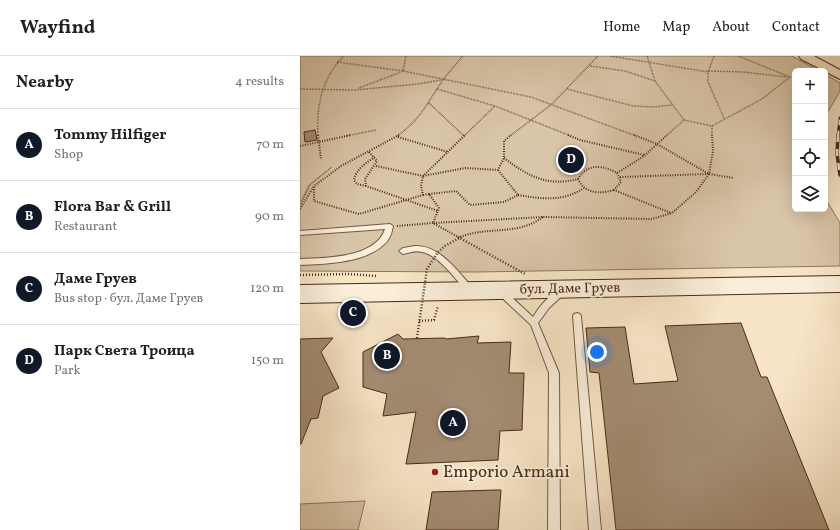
<!DOCTYPE html>
<html lang="en">
<head>
<meta charset="utf-8">
<style>
  :root { --surface:#fff; --page:#f6f6f6; --text:#202124; --muted:#757577; --line:#e0e0e0; --accent:#111827 }
  body { margin:0; font-family:Vollkorn,serif; background:var(--page); color:var(--text) }
  .controls { position:absolute; right:12px; top:12px; display:grid; overflow:hidden; border-radius:6px; box-shadow:0 4px 16px #0002 }
  .controls button { width:36px; height:36px; display:grid; place-items:center; padding:0; border:0; border-bottom:1px solid var(--line); background:var(--surface); color:var(--text); font:20px sans-serif }
  .you { position:absolute; left:297px; top:296px; width:14px; height:14px; margin:-10px; border:3px solid #fff; border-radius:50%; background:#1a73e8; box-shadow:0 0 0 6px #1a73e833 }
  .badge { display:grid; place-items:center; width:26px; height:26px; border-radius:50%; background:var(--accent); color:#fff; font-size:13px; font-weight:700 }
  .pin { position:absolute; translate:-50% -50%; border:2px solid #fff; box-shadow:0 1px 4px #0006 }
  .list { margin:0; padding:0; list-style:none }
  h2 { display:flex; justify-content:space-between; align-items:center; height:52px; margin:0; padding:0 16px; font-size:17px }
  h2 small { font-size:13px; font-weight:400; color:var(--muted) }
  .list li { display:grid; grid-template-columns:26px 1fr auto; gap:12px; align-items:center; box-sizing:border-box; height:72px; padding:0 16px; border-top:1px solid var(--line) }
  .list b { display:block; font-size:15px; white-space:nowrap }
  .list p { margin:0; font-size:13px; white-space:nowrap; color:var(--muted) }
  .list em { font-size:13px; font-style:normal; color:var(--muted) }
  .icon { flex:none; width:22px; height:22px; fill:none; stroke:currentColor; stroke-width:2; stroke-linecap:round; stroke-linejoin:round }
  .map { position:relative; flex:none; width:540px; height:474px; overflow:hidden }
  header { display:flex; align-items:center; gap:24px; box-sizing:border-box; height:56px; padding:0 20px; background:var(--surface); border-bottom:1px solid var(--line) }
  header strong { font-size:19px }
  nav { display:flex; gap:22px; margin-inline-start:auto; font-size:14px }
  main { display:flex }
  aside { flex:1; background:var(--surface) }
  .map>svg:first-child { display:block }
</style>
</head>
<body>
<header>
<strong>Wayfind</strong>
<nav><a>Home</a><a>Map</a><a>About</a><a>Contact</a></nav>
</header>
<main>
<aside>
<h2>Nearby<small>4 results</small></h2>
<ul class="list">
<li><span class="badge">A</span><div><b>Tommy Hilfiger</b><p>Shop</p></div><em>70 m</em></li>
<li><span class="badge">B</span><div><b>Flora Bar &amp; Grill</b><p>Restaurant</p></div><em>90 m</em></li>
<li><span class="badge">C</span><div><b>Даме Груев</b><p>Bus stop · бул. Даме Груев</p></div><em>120 m</em></li>
<li><span class="badge">D</span><div><b>Парк Света Троица</b><p>Park</p></div><em>150 m</em></li>
</ul>
</aside>
<div class="map">
<svg width="540" height="474" viewBox="0 0 540 474">
  <rect width="100%" height="100%" fill="#f7e5c6"/>
  <filter id="stains"><feTurbulence type="fractalNoise" baseFrequency=".005" numOctaves="4"/><feColorMatrix values="0 0 0 0 .2 0 0 0 0 .09 0 0 0 0 .02 0 0 0 .5 -.17"/></filter>
  <radialGradient id="worn" r=".72"><stop offset=".6" stop-color="#630" stop-opacity="0"/><stop offset="1" stop-color="#630" stop-opacity=".3"/></radialGradient>
  <path fill="#d9c5a8" stroke="#907860" d="M0,0h492l27,15h-24v138h30v-11l15,25v43l-364,6 -176,-1v-65l10,-21 22,-18 -23,18 -9,19z
    M525,18l15,9v8l-15,26z
    M65,445l-7,29h-58v-26z"/>
  <path fill="#a38c72" stroke="#482b17" d="M15,74l2,10 -12,2 -1,-10z
    M441,267l20,54h6l62,153h-213l-17,-157 -9,-1 -4,-44 39,-1 9,57 44,-3 -13,-55z
    M98,278l5,5 42,-1 1,1 33,-3 -2,7 34,-1 -2,31h15l-2,57 -22,1 -2,29 -92,4 10,-52 -33,4 4,-22 -24,-7v-35z
    M33,282l-12,14 18,36 -16,8 -5,22 -7,1 -10,25h-1v-105z
    M195,434h6l-3,40h-72l6,-38z"/>
  <g fill="none" stroke-linecap="round" stroke-linejoin="round">
    <defs>
      <path id="service" d="M90,168l3,2c-1,5 -2,10 -5,14 -17,23 -63,24 -88,25v-6c26,-1 76,-1 85,-30l-85,6v-4z
        M115,190c25,-1 43,26 58,42l1,2 -1,2h-6c-11,-12 -28,-37 -45,-40 -6,-2 -13,1 -19,2l-4,-3 4,-3z
        M201,233l3,1 29,27c7,-11 17,-24 29,-28l3,1 1,2 -17,16 -11,15 21,50 1,157h-12l1,-157 -18,-48 -33,-31 -1,-2 1,-2z
        M277,257l3,1 1,2 20,214h-12l-16,-214 1,-2z"/>
      <path id="secondary" d="M540,220v16l-540,11v-18z"/>
      <path id="primary" d="M499,0h15l26,14v9l-39,-20z"/>
    </defs>
    <use href="#service" stroke="#745a43" stroke-width="2"/>
    <use href="#secondary" stroke="#482b17" stroke-width="2"/>
    <use href="#primary" stroke="#482b17" stroke-width="2"/>
    <path stroke="#482b17" stroke-width="1.5" stroke-dasharray="0.5 1" stroke-linecap="butt" d="M106,0l-3,15 128,26 105,39
      M310,0l98,16
      M347,0l8,25 29,39 -18,16
      M414,0l-6,16v10l16,36
      M37,6l66,9
      M290,10l35,5 30,10
      M408,15l35,1 44,5
      M59,32l42,-16
      M0,33l55,1 63,-6 23,-4
      M137,33l58,17 76,30
      M267,33l66,17 21,1 18,-2
      M129,47l35,33
      M384,64l28,6
      M18,80c-2,-29 4,-59 26,-80
      M46,80l30,-6
      M97,80c24,-17 30,-33 46,-56 6,-8 13,-16 20,-24
      M164,80l31,-30
      M210,80l42,-32 46,-48
      M412,80v-10l50,-27 28,-22 -52,-21"/>
    <path stroke="#482b17" stroke-width="2" stroke-dasharray="1 1.5" stroke-linecap="butt" d="M18,79l3,24
      M99,79l-58,31 -27,20v15l45,13 64,-19 -2,-9 2,-10 42,-8 33,2 6,-12v-17l7,-6
      M268,79l12,5 64,15
      M334,79l23,9 52,30 25,4
      M98,81l50,15
      M0,90l51,-11
      M69,96l8,9 -12,18 1,7 72,25
      M204,102c24,18 43,29 74,21 9,-16 25,-14 39,-6l27,-17 23,-21
      M76,110l47,10 42,-41
      M317,117l4,9 -7,8 57,23
      M320,121l88,-3
      M278,123c7,15 22,15 36,11
      M66,130l-9,-2 -3,-4c2,-11 12,-17 21,-23
      M129,138l27,-3 14,14 34,-3 14,-7 -20,-25
      M123,139l6,-1 10,14 -6,15 110,-6 109,2 20,-6 24,-21 13,-18 4,-23 -1,-16
      M218,139c24,4 45,7 66,-7
      M0,153l14,-23
      M97,170l36,-3 27,15"/>
    <path stroke="#482b17" stroke-width="2.5" stroke-dasharray="1 2" stroke-linecap="butt" d="M158,181l67,37
      M0,219l49,-1 27,2
      M119,265l15,-1 4,-14"/>
    <use href="#service" fill="#faeeda" fill-rule="evenodd"/>
    <use href="#secondary" fill="#faeeda" fill-rule="evenodd"/>
    <use href="#primary" fill="#f7e5c6" fill-rule="evenodd"/>
    <defs>
      <path id="rail-far1" d="M538,80l2,-18"/>
      <path id="rail" d="M538,79l-1,19 3,21"/>
    </defs>
    <use href="#rail-far1" stroke="#482b17" stroke-width="3"/>
    <use href="#rail" stroke="#482b17" stroke-width="3.5"/>
    <use href="#rail-far1" stroke="#faeeda" stroke-width="2" stroke-dasharray="5.5" stroke-linecap="butt"/>
    <use href="#rail" stroke="#faeeda" stroke-width="2.5" stroke-dasharray="7" stroke-linecap="butt"/>
    <path stroke="#482b17" stroke-width="2" stroke-dasharray="1 1.5" stroke-linecap="butt" d="M158,182c29,-13 58,-1 85,-21"/>
    <path stroke="#482b17" stroke-width="2.5" stroke-dasharray="1 2" stroke-linecap="butt" d="M117,282l10,-69 11,-17 7,-6 16,-9"/>
  </g>
  <circle fill="#8f2418" stroke="#faeeda" stroke-width="1.5" cx="135" cy="416" r="4"/>
  <g text-anchor="middle" dominant-baseline="central" stroke-width="4" stroke-linejoin="round" paint-order="stroke">
    <g font-size="14" fill="#482b17" stroke="#faeeda">
      <text transform="translate(270 233) rotate(-1)">бул. Даме Груев</text>
    </g>
    <g font-size="17" fill="#482b17" stroke="#faeeda" text-anchor="start">
      <text x="143" y="416">Emporio Armani</text>
    </g>
  </g>
  <rect width="100%" height="100%" filter="url(#stains)"/>
  <rect width="100%" height="100%" fill="url(#worn)"/>
</svg>
<div class="controls">
<button>+</button>
<button>−</button>
<button><svg class="icon" aria-label="locate" viewBox="0 0 24 24"><circle cx="12" cy="12" r="6"/><path d="M12 2v4M12 18v4M2 12h4M18 12h4"/></svg></button>
<button><svg class="icon" aria-label="layers" viewBox="0 0 24 24"><path d="M12 4l9 5-9 5-9-5zM3 14l9 5 9-5"/></svg></button>
</div>
<div class="you"></div>
<div class="pin badge" style="left:153px;top:367px">A</div>
<div class="pin badge" style="left:87px;top:300px">B</div>
<div class="pin badge" style="left:53px;top:257px">C</div>
<div class="pin badge" style="left:271px;top:104px">D</div>
</div>
</main>
</body>
</html>
